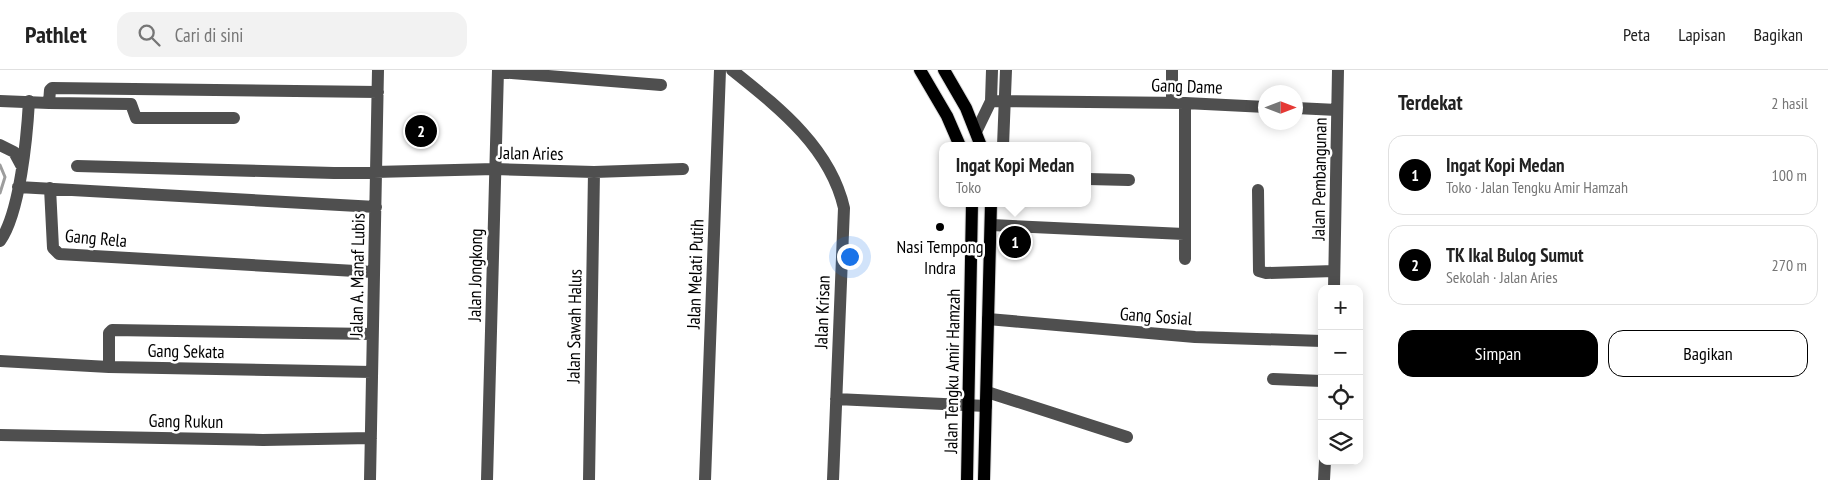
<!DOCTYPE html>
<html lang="id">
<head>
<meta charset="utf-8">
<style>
  :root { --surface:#fff; --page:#f2f2f2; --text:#222; --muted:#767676; --line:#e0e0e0; --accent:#000 }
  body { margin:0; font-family:"PT Sans Narrow",sans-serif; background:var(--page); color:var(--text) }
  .controls { position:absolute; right:15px; bottom:15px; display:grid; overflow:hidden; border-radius:10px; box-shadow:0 2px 12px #0003 }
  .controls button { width:45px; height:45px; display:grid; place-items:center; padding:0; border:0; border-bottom:1px solid var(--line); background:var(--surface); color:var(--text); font:25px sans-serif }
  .compass { position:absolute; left:1258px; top:15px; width:45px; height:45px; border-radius:50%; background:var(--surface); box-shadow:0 2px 12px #0003; rotate:90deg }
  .you { position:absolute; left:849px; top:186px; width:18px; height:18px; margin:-12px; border:4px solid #fff; border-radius:50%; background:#1a73e8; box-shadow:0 0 0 8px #1a73e833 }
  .badge { display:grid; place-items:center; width:32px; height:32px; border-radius:50%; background:var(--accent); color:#fff; font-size:16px; font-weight:700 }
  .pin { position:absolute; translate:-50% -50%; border:2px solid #fff; box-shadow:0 1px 5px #0006 }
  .popup { position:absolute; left:939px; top:72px; width:152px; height:65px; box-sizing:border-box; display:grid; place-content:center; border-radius:10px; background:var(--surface); filter:drop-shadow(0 1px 4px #0005); font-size:16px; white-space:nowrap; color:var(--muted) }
  .popup b { font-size:19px; color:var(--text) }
  .popup::after { content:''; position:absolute; left:50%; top:100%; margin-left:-10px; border:10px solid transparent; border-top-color:var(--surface) }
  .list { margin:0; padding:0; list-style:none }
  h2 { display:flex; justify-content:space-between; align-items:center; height:65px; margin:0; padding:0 20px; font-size:21px }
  h2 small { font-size:16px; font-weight:400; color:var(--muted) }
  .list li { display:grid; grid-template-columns:32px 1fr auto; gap:15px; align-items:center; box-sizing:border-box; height:80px; margin:0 10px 10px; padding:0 10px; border:1px solid var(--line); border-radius:15px }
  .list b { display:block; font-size:19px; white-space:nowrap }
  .list p { margin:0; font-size:16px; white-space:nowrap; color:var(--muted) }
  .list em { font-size:16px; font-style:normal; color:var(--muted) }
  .actions { display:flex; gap:10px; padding:15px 20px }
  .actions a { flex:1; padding:11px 0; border:1px solid var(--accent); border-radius:15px; text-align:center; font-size:18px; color:var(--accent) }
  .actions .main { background:var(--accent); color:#fff }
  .icon { flex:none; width:28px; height:28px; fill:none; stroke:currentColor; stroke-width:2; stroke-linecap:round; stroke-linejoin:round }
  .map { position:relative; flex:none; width:1378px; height:410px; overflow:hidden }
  header { display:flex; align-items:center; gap:30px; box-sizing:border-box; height:70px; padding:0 25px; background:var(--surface); border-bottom:1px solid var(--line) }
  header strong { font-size:24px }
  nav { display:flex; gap:28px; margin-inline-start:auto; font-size:18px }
  .search { width:350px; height:45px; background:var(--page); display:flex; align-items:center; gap:12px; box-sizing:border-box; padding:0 18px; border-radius:15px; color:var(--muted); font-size:19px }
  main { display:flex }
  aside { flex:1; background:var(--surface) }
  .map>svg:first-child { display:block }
</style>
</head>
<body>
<header>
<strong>Pathlet</strong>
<div class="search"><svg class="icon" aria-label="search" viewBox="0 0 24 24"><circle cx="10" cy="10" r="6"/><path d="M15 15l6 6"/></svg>Cari di sini</div>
<nav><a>Peta</a><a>Lapisan</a><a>Bagikan</a></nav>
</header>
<main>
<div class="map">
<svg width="1378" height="410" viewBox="0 0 1378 410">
  <rect width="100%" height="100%" fill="#fff"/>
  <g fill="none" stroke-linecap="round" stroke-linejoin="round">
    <path stroke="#9d9d9d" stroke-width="3" d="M0,95l5,12 -5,16"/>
    <defs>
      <path id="major" d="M920,0l27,46 13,30
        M944,0l22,38 15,38
        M967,410l5,-277
        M984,410l7,-277"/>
    </defs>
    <use href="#major" stroke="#dbdbdb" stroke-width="14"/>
    <path stroke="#4f4f4f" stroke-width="12" d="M732,0c46,37 98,77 112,138l-11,272
      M498,2l163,13
      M0,31l49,2 1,-13 2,-2 326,4
      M991,31l1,-31
      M49,33l82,1 5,14h98
      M1172,33v-33
      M1185,33v156
      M1296,38l41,2
      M976,62l15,-31 194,2 81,4
      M0,75l14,7 7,13
      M1003,76l3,-76
      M77,96l257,7 161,-4 99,3 89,-3
      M1088,109l41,1
      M18,117l358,20
      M50,118l3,60 6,6 314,18
      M1258,120l1,81 7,2 68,-2
      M991,155l193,9
      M0,171c20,-28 27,-104 29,-140
      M1334,219l4,-219
      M988,249l207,18 127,4
      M0,291l109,6 263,5
      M109,297v-34l3,-3 260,4
      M1273,309l49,2
      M987,322l140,45
      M836,329l150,7
      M0,365l263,5 108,-2
      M370,410l8,-410
      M487,410l11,-410
      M589,410l5,-308
      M705,410l15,-410
      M1324,410l1,-19"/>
    <use href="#major" stroke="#000" stroke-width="12"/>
  </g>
  <circle fill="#000" stroke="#fff" stroke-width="2" cx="940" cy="157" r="5"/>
  <g text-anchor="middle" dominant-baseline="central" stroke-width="5" stroke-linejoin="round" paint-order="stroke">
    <g font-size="18" fill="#000" stroke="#fff">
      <text transform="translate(1187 16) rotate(2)">Gang Dame</text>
      <text transform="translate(531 83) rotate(1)">Jalan Aries</text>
      <text transform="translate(1319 109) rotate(-89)">Jalan Pembangunan</text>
      <text transform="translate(96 168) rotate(5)">Gang Rela</text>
      <text transform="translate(695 204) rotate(-88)">Jalan Melati Putih</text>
      <text transform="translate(357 205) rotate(-89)">Jalan A. Manaf Lubis</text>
      <text transform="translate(475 205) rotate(-89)">Jalan Jongkong</text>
      <text transform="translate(822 242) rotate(-88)">Jalan Krisan</text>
      <text transform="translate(1156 246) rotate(4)">Gang Sosial</text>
      <text transform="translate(574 256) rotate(-89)">Jalan Sawah Halus</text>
      <text transform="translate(186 281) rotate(1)">Gang Sekata</text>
      <text transform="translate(952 301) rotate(-89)">Jalan Tengku Amir Hamzah</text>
      <text transform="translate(186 351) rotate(1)">Gang Rukun</text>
    </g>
    <g font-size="18" fill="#000" stroke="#fff">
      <text x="940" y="176">Nasi Tempong<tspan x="940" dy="21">Indra</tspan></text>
    </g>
  </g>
</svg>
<div class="controls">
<button>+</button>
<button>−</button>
<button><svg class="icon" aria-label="locate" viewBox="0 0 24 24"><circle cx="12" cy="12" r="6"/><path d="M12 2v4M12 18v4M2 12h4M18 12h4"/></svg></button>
<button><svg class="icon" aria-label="layers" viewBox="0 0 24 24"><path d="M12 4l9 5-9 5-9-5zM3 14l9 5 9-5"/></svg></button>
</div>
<svg class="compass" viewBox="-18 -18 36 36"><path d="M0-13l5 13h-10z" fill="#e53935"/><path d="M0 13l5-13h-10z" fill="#767676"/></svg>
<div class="you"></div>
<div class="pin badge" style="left:1015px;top:172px">1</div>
<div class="popup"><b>Ingat Kopi Medan</b>Toko</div>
<div class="pin badge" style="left:421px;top:61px">2</div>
</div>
<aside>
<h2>Terdekat<small>2 hasil</small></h2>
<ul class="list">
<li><span class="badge">1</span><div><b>Ingat Kopi Medan</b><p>Toko · Jalan Tengku Amir Hamzah</p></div><em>100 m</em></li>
<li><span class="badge">2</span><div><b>TK Ikal Bulog Sumut</b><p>Sekolah · Jalan Aries</p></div><em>270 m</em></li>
</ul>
<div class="actions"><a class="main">Simpan</a><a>Bagikan</a></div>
</aside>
</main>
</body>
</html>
